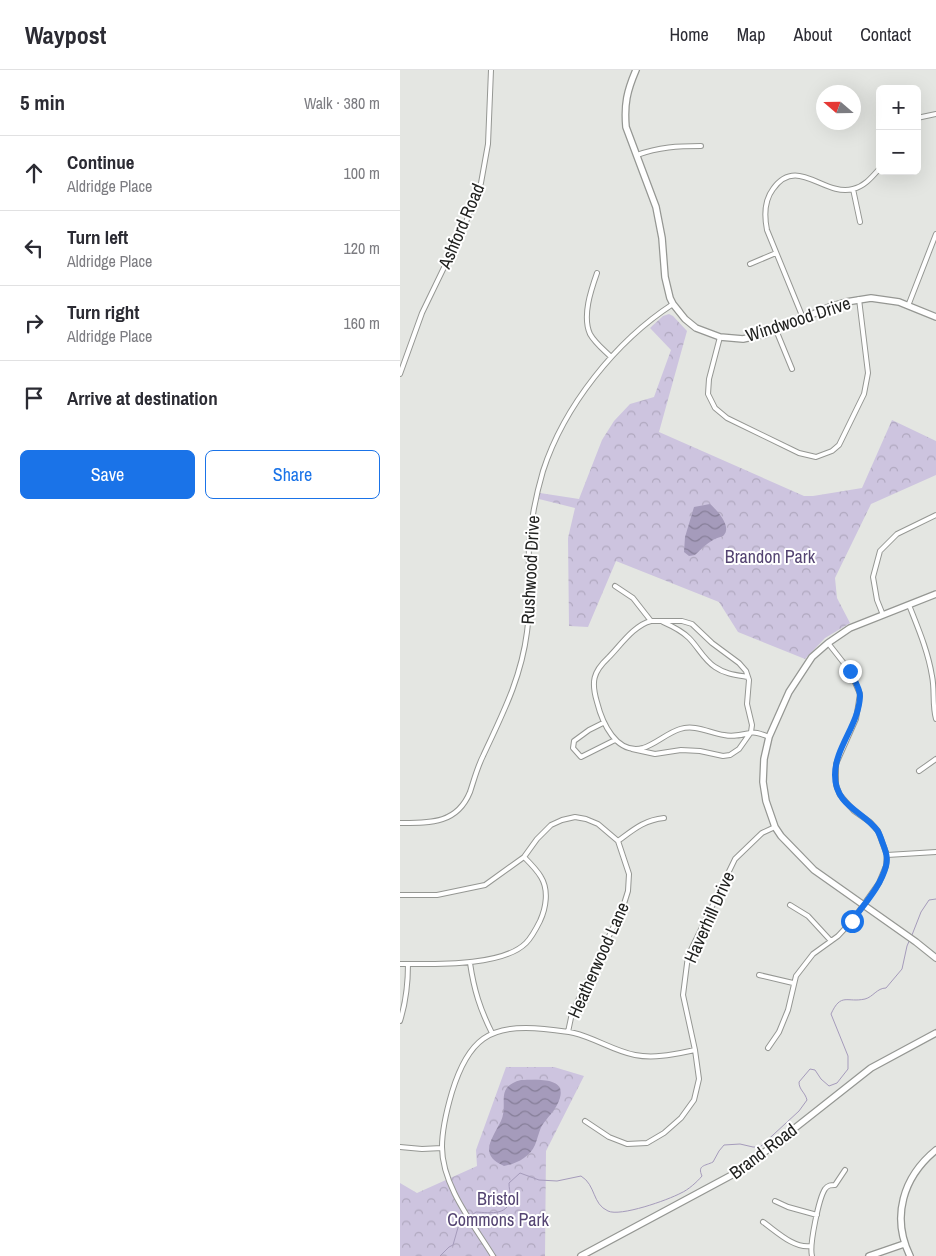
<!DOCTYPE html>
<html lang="en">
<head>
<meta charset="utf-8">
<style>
  :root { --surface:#fff; --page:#f2f2f3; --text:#2b2b33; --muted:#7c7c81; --line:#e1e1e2; --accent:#1a73e8 }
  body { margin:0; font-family:"Archivo Narrow",sans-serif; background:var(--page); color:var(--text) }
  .controls { position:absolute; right:15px; top:15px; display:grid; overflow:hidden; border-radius:8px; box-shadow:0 5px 20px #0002 }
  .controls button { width:45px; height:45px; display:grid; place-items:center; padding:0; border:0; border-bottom:1px solid var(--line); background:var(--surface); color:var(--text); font:25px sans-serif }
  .compass { position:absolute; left:416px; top:15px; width:45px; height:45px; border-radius:50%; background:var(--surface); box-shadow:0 5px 20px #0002; rotate:290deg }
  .stop { position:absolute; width:15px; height:15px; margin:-11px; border:4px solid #1a73e8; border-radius:50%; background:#fff }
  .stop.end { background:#1a73e8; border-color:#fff; box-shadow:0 1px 5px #0008 }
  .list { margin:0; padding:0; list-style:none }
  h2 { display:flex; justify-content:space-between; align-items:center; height:65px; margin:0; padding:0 20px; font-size:21px }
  h2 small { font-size:16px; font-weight:400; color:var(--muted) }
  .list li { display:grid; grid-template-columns:32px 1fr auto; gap:15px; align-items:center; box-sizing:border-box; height:75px; padding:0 20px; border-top:1px solid var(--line) }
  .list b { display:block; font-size:19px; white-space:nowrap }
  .list p { margin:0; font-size:16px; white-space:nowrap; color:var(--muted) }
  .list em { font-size:16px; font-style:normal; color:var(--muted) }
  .actions { display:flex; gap:10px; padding:15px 20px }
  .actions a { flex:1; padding:11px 0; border:1px solid var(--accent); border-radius:8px; text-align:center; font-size:18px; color:var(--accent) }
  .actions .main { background:var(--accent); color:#fff }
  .icon { flex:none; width:28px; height:28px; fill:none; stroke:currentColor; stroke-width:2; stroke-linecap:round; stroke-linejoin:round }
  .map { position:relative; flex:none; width:536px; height:1186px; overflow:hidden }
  header { display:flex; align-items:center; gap:30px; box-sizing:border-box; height:70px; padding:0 25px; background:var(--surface); border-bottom:1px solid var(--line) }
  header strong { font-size:24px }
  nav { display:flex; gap:28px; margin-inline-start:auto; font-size:18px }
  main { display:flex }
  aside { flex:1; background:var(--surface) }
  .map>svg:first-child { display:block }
</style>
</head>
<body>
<header>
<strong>Waypost</strong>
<nav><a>Home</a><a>Map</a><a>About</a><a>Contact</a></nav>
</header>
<main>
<aside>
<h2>5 min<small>Walk · 380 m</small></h2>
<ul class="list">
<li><svg class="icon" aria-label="ahead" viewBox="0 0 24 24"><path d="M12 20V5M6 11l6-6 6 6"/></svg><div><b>Continue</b><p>Aldridge Place</p></div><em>100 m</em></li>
<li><svg class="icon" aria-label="left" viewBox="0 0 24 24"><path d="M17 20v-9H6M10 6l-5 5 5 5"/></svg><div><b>Turn left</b><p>Aldridge Place</p></div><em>120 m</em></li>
<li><svg class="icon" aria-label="right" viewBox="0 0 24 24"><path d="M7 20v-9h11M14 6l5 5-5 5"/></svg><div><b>Turn right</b><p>Aldridge Place</p></div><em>160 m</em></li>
<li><svg class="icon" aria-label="arrive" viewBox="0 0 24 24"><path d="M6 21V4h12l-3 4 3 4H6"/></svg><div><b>Arrive at destination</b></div></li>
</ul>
<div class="actions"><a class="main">Save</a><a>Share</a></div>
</aside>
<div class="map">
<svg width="536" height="1186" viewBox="0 0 536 1186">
  <defs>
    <pattern id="park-crowns" width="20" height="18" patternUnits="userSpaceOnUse" patternTransform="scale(1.25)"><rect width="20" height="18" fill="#cdc4df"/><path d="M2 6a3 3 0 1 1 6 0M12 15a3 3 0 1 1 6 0" fill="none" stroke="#b0a8bf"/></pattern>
    <pattern id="water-waves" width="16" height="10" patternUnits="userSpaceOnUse" patternTransform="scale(1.25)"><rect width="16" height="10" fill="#a59bbb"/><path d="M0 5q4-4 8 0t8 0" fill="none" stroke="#867e98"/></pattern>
  </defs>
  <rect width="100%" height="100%" fill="#e4e6e2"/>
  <path fill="url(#park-crowns)" d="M269,244l4,2 14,15 -28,101 145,64h9l49,-8 30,-68 44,21v34l-65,29 -36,74 2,20 13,25 -25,15 -20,21 -67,-27 -19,-30 -103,-41 -28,66 -19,-1 -1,-88 7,-30 -36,-9 1,-6 39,6 23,-59 12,-19 16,-17 24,-7 17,-47 -21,-22 13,-12z
    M106,997h48l30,9 -38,75 -1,105h-145v-73l17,10 60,-27 -1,-16z"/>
  <path fill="url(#water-waves)" d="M310,434c6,5 22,22 14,31 -2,2 -8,3 -11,5 -7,4 -12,9 -18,15l-6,1 -5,-4 1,-15 9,-30z
    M121,1010c17,0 51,-4 36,25 -3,6 -9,12 -14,19 -4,6 -5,14 -8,21 -5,12 -19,19 -31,21 -26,-11 -12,-27 -3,-45 8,-17 -7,-34 20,-41z"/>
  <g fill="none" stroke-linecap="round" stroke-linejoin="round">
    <path stroke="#a59bbb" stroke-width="1" d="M512,865l9,-23 8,-12 7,-1
      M40,1186l9,-9 4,-2 6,-21 17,-12c15,1 35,4 34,-17 0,-4 -1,-7 -1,-12l11,-10 19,7 18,1 24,-5c15,9 11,28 27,35 12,6 60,-11 73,-18 7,-3 16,-11 21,-17 -5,-11 3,-10 11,-14l6,-11 5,-6 16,-1 13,3h7l39,-36 8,-11c-2,-8 -8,-10 -8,-18l11,-13 5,1 6,9 8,7 8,-3 11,-14v-13l-17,-42c10,-22 16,-11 34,-15 8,-2 12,-11 21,-11l16,-19 5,-23 3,-7"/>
    <defs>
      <path id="street" d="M517,48l19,-4
        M237,85c22,-8 41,-9 64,-9
        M453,119l7,33
        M350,194l26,-11
        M197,203c-6,17 -15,43 -7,61 5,9 14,16 21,23
        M508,236l28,-72
        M403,248l-36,-88c-3,-15 -3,-29 6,-41 24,-34 51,8 80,0 12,-3 19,-12 27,-21
        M376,260l16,39
        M320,267l-11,42 -1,15 7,14 12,10 72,35 17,4 16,-6 7,-6 25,-51 4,-21 -9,-74
        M0,304l22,-61 44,-91 15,-39 7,-39 3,-74
        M215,516l18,12 18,23
        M509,535c9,23 19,46 23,71 3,14 0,29 4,43
        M483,545l-6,-15 -4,-23 7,-26 17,-17 39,-19
        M263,552c9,4 19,9 26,16 9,9 15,22 26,29 10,7 21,8 33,10
        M203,653l-14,7 -15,11 -1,7 8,9 34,-17
        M232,679l23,5 26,-4 19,1 23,5 7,-1 9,-6 12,-17 1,-7 -5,-21 2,-24 -3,-9 -7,-8 -27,-20 -20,-19 -10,-3h-31c-17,4 -31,25 -43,37 -15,14 -17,24 -11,44 5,20 19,53 46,46 13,-4 24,-15 37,-19 15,-5 30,4 44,6 10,2 17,0 26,-2 5,-2 14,2 19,4
        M519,701l17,-12
        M0,753c30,0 57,1 70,-31 4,-12 7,-24 13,-36 19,-41 38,-77 44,-124 4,-28 1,-58 2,-87 2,-25 7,-50 14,-74 21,-65 73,-130 130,-167
        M218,771c15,-11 26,-21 46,-23
        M487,785l49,-3
        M0,825h37l48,-10 39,-28 13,-18 14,-14 11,-5 13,-3 11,2 12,5 20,17 11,33 -1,17 -5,16 -51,106 -4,19
        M390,835l18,11 23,25
        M70,893c4,27 10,46 22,70
        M0,894c32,0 102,3 126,-21 6,-6 10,-14 14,-22 6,-13 9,-31 1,-44 -4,-7 -11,-14 -17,-20
        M359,905l34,8
        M0,951c6,-19 8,-37 8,-57
        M368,978l11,-16 9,-22 8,-34 17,-22 25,-18 14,-15 27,-38 7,-17 1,-11 -9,-24 -8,-9 -16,-11 -14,-16 -4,-10v-21l20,-45 4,-25 -10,-23 -22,-28
        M185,1051l24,16 18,7 20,-1 17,-10 17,-15 13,-18 5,-21 -4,-29 -12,-55 5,-39 47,-97 27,-26 13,-6
        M0,1077l22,2 20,-1
        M375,1131l13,6 29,8
        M363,1152c13,9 31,27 48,24
        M93,1186c-19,-31 -51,-70 -51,-109 0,-18 5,-38 10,-55 16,-52 37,-69 92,-63 10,1 21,2 30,4 21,5 40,18 61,22 20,4 40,-1 60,-5
        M412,1186c-3,-11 7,-58 13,-67 3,-4 6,-4 10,-4l10,-15"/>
      <path id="secondary" d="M236,0c-9,21 -12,34 -10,57l30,80 6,31 3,39 5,21 3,6 12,15 11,9 24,9 23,2 23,-5 66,-28 14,-4 25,-4 28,4 37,15
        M536,524l-86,34 -22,15 -16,14 -23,35 -20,45 -5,22 -1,23 3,19 9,26 6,9 33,34 102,72 20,16
        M181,1186l162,-87 128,-101 65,-35
        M469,1186l35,-12
        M510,1186c-19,-39 -7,-79 26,-106"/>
    </defs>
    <use href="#street" stroke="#959793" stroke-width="6"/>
    <use href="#secondary" stroke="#959793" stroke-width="8"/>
    <use href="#street" stroke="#fff" stroke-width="4"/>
    <use href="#secondary" stroke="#fff" stroke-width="5.5"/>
  </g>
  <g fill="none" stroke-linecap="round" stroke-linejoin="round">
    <path stroke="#1a73e8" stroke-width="6" d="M450,601c3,7 10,17 10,25 -1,29 -25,51 -25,79 0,31 28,36 42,55 3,4 4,9 6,14 3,8 5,14 3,22 -5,20 -22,38 -34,55"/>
  </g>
  <g text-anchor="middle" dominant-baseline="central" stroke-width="4" stroke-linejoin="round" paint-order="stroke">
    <g font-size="18" fill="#212220" stroke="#fff">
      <text transform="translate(61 156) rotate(-67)">Ashford Road</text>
      <text transform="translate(398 249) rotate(-18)">Windwood Drive</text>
      <text transform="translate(130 500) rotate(-87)">Rushwood Drive</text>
      <text transform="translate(309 847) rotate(-66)">Haverhill Drive</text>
      <text transform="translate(198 890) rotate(-66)">Heatherwood Lane</text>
      <text transform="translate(363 1081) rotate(-37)">Brand Road</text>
    </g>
    <g font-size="18" fill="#544472" stroke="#fff">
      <text x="370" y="486">Brandon Park</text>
      <text x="98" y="1128">Bristol<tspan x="98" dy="21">Commons Park</tspan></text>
    </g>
  </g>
</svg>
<div class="controls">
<button>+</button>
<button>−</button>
</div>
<svg class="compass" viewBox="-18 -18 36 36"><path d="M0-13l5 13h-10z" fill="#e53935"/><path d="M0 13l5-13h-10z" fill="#7c7c81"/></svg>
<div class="stop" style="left:452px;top:851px"></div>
<div class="stop end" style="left:450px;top:601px"></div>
</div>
</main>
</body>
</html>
